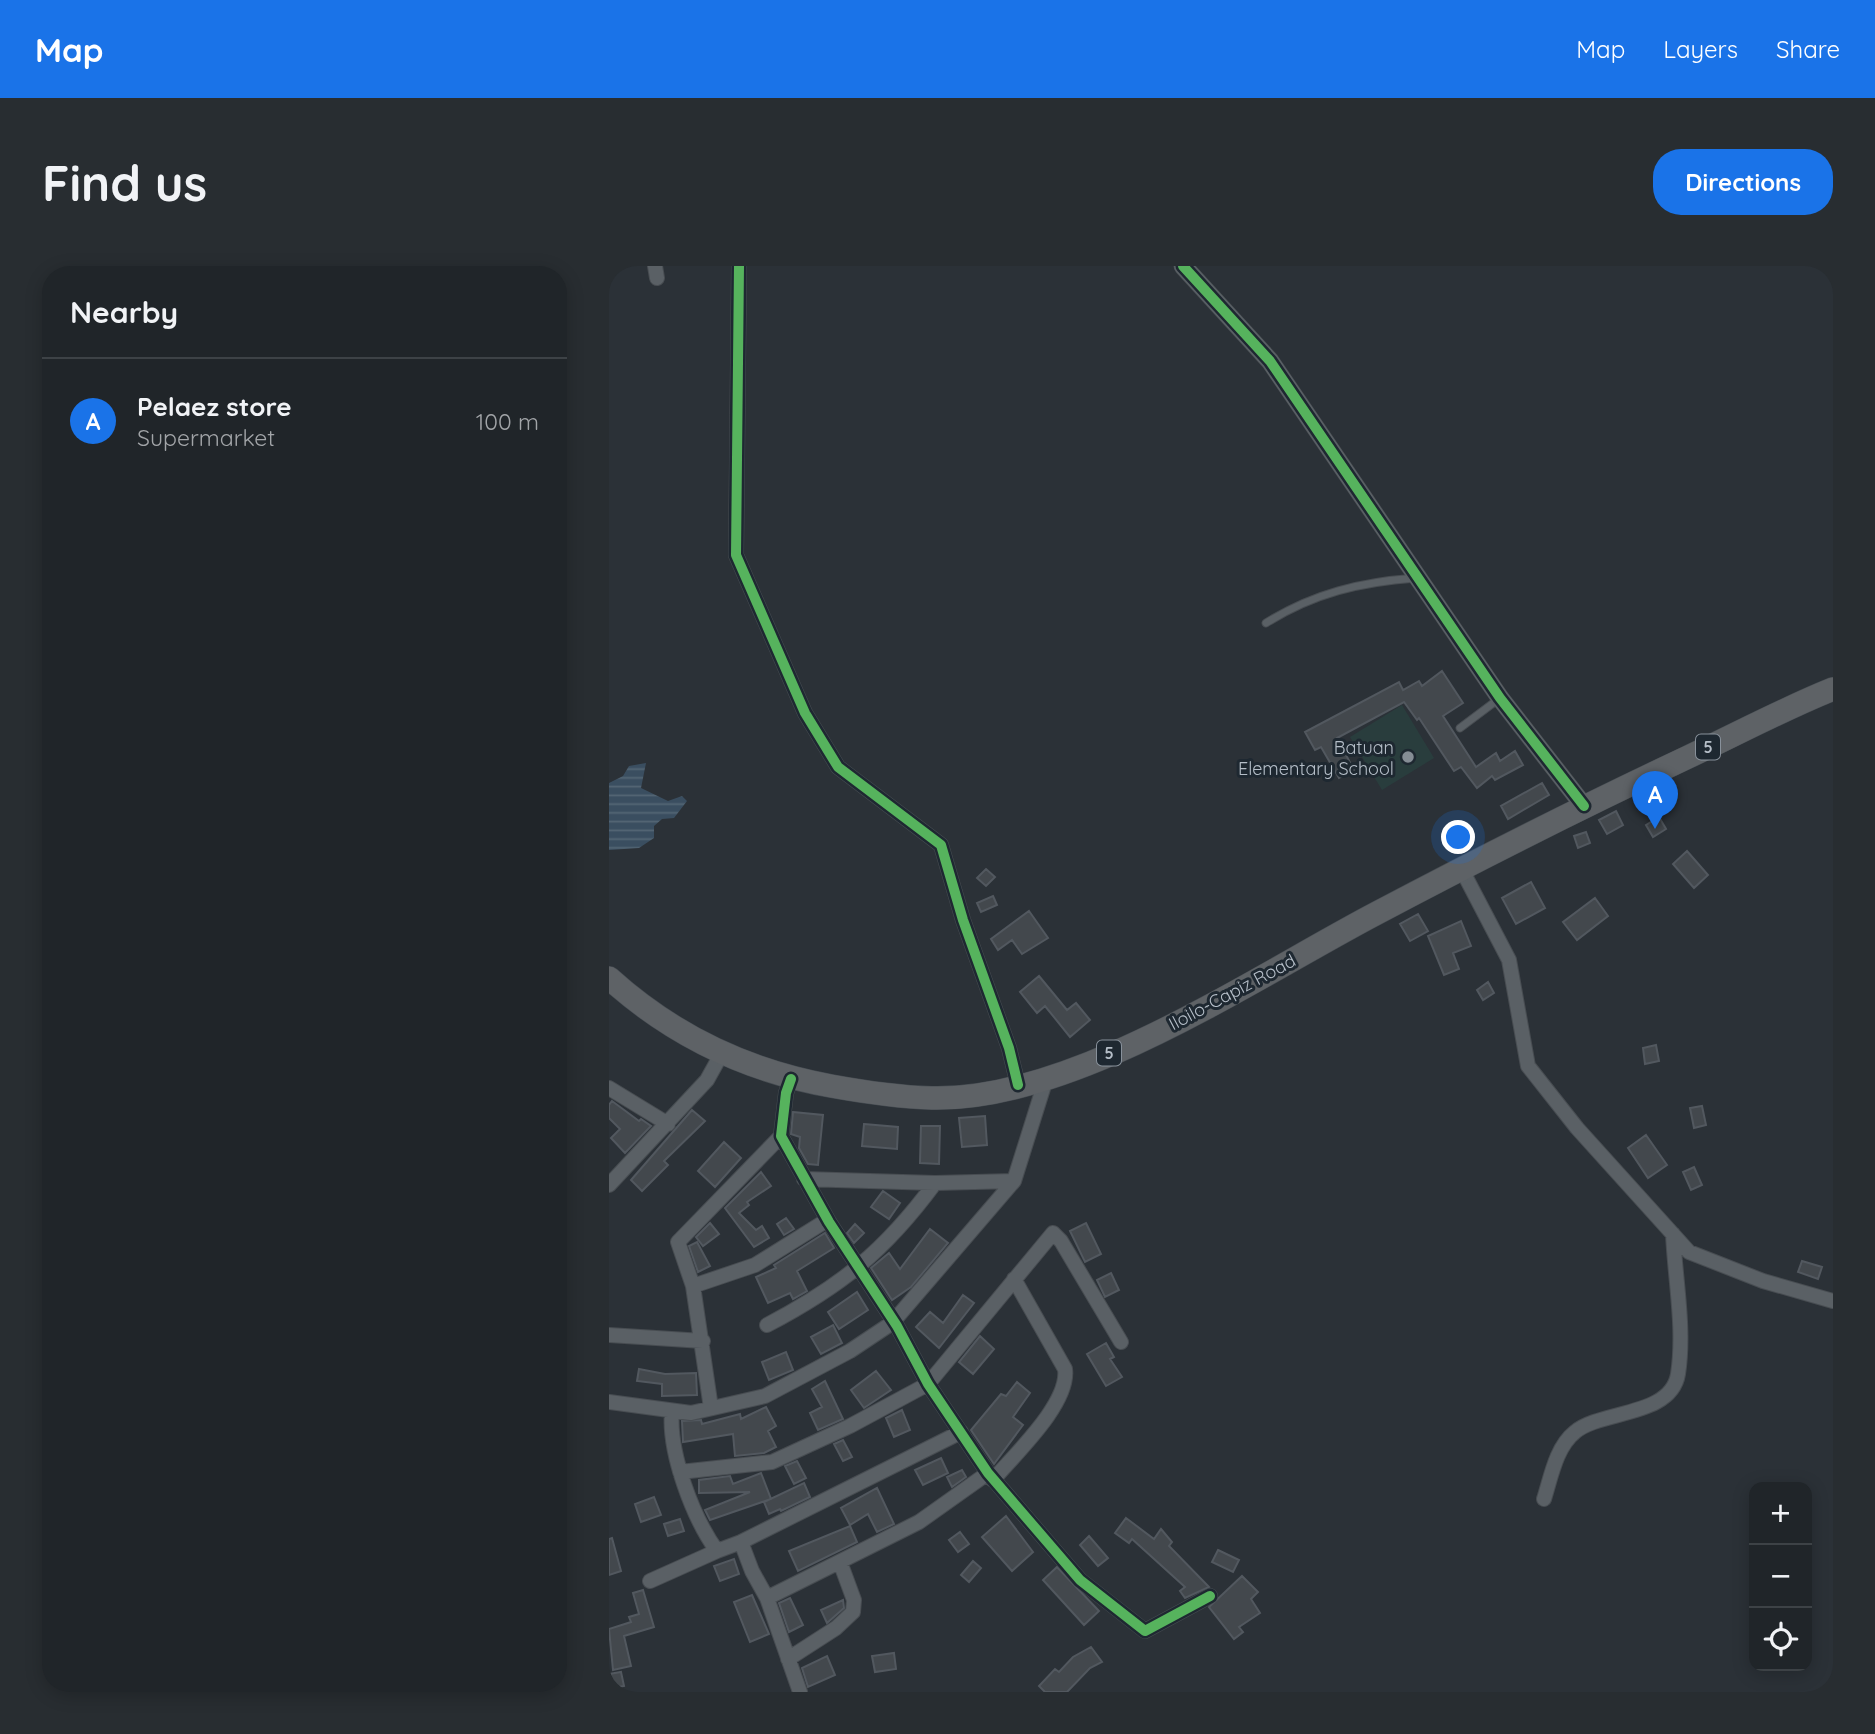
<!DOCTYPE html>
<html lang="en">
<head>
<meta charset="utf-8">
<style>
  :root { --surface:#202529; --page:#282d31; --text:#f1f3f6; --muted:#a2a5a8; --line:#3d4246; --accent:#1a73e8 }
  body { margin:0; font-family:Quicksand,sans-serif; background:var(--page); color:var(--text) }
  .controls { position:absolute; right:21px; bottom:21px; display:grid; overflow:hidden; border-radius:14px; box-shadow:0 4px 18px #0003 }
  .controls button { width:63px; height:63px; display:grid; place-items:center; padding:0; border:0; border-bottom:2px solid var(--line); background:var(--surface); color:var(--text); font:35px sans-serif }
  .you { position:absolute; left:850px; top:572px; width:24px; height:24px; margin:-18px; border:5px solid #fff; border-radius:50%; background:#1a73e8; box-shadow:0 0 0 10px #1a73e833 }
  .badge { display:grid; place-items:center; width:46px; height:46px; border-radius:50%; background:var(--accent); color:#fff; font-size:23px; font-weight:700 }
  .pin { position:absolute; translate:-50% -58px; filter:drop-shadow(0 2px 4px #0008) }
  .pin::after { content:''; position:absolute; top:37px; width:24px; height:21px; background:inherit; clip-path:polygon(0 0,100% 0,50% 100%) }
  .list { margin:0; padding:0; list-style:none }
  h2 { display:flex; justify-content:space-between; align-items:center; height:91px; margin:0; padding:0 28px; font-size:30px }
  h2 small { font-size:23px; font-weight:400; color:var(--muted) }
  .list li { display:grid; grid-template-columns:46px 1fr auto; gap:21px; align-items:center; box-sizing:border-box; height:126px; padding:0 28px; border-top:2px solid var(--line) }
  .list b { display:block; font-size:26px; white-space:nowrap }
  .list p { margin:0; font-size:23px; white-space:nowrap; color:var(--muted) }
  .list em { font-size:23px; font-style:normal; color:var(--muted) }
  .icon { flex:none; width:38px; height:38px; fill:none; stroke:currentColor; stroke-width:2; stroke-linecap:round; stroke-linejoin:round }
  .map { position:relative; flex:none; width:1224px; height:1426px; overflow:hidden; border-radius:28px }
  header { display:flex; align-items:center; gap:42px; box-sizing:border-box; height:98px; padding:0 35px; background:var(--accent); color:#fff }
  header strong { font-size:33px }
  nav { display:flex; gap:38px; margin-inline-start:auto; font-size:24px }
  .intro { display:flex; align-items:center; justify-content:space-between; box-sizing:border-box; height:168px; padding:0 42px }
  h1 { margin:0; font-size:49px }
  .button { padding:18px 32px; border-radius:28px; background:var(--accent); color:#fff; font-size:24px; font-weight:700 }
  main { display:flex; gap:42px; padding:0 42px }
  aside { flex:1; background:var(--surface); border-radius:28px; box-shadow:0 4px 18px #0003 }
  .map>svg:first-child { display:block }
</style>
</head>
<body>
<header>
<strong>Map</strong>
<nav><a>Map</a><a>Layers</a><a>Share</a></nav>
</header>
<div class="intro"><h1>Find us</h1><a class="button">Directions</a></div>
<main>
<aside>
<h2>Nearby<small></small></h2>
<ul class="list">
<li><span class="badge">A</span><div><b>Pelaez store</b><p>Supermarket</p></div><em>100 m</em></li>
</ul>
</aside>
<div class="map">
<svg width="1224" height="1426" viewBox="0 0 1224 1426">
  <defs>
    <pattern id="water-rules" width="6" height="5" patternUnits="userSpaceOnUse" patternTransform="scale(1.75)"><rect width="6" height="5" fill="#3a4e60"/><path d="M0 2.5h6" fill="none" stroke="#546675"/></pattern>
  </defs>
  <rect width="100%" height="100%" fill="#2b3137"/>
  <path fill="#293d3d" d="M793,439l32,53 -52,32 -32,-53z"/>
  <path fill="url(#water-rules)" d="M37,497l-5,25 27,13 14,-5 5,5 -13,17 -12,1 -8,7v12l-15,10 -30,2v-67l14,-7 6,-10z"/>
  <path fill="#43484d" stroke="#52585f" stroke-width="2" d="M833,405l21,32 -20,13 33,51 20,-14 4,8 15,-10 8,14 -28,15 -3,-4 -15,12 -16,-21 -7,4 -35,-53 -2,2 -13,-18 -67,36 17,32 -15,8 -18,-31 -6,3 -10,-18 94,-50 4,8 16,-9 3,5z
    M933,517l7,12 -41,24 -7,-13z
    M1007,545l7,14 -16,9 -8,-14z
    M1050,551l7,12 -13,8 -7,-12z
    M977,566l4,11 -12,5 -4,-12z
    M1078,585l21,24 -14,13 -21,-24z
    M377,603l9,8 -9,9 -9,-8z
    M922,616l14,26 -29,16 -14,-26z
    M384,630l4,9 -16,7 -4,-9z
    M986,632l13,18 -31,24 -14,-18z
    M420,645l19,27 -26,16 -10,-14 -14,10 -7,-11z
    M809,648l10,17 -18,10 -10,-17z
    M852,655l10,25 -18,7 6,16 -15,6 -16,-39z
    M430,710l28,34 9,-7 14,17 -20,17 -25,-31 -8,7 -17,-21z
    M879,716l6,11 -11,7 -6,-10z
    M1047,779l3,16 -14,3 -2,-16z
    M3,835l27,20 2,-2 10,7 -26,27 -14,-15 9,-9 -11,-11v-13z
    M1093,840l4,19 -12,3 -4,-20z
    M83,844l13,11 -41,40 4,4 -26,26 -11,-11z
    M184,846l30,3 -5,50 -10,-1 -9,-16 1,-11 -9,-3z
    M376,850l2,29 -25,2 -3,-29z
    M255,858l34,3 -1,22 -35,-3z
    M312,860h19l-1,38 -19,-1z
    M1037,869l21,30 -19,13 -20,-30z
    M115,876l17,16 -26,29 -17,-16z
    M1085,901l8,18 -11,5 -8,-18z
    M152,906l10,14 -24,16 2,3 -10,8 17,17 6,-4 7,12 -15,9 -29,-39z
    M274,925l17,12 -11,16 -18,-12z
    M177,952l8,11 -10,6 -7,-11z
    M101,957l9,11 -16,12 -7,-9z
    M477,957l15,31 -16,8 -15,-31z
    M246,958l9,9 -10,10 -7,-10z
    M321,963l18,14 -37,44 -19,13 -21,-32 18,-15 11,16z
    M216,967l9,15 -37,23 10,20 -14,8 -3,-6 -22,10 -12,-26 20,-9 -2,-3z
    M88,976l13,24 -12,6 -9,-26z
    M1193,995l20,6 -4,12 -20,-7z
    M502,1007l8,17 -14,7 -8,-17z
    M248,1026l11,18 -29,19 -11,-17z
    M354,1029l11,8 -35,45 -23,-21 14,-15 13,11z
    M224,1059l9,18 -21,11 -10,-17z
    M371,1070l14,13 -21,25 -14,-12z
    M497,1077l8,14 -4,2 12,18 -16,9 -19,-32z
    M177,1086l7,18 -24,10 -7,-18z
    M30,1103l26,5 31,-1 1,22 -35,1v-12l-25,-3z
    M267,1105l15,19 -27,18 -13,-18z
    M216,1115l18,38 -25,11 -8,-17 12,-6 -10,-18z
    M408,1116l13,11 -17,24 10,8 -29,39 -23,-34 30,-36 5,2z
    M157,1141l10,19 -8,5 8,16 -12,6 -29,3 -2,-22 -50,8 -1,-21 19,-1 1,4 38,-10 1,5z
    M293,1144l8,20 -16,7 -8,-19z
    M234,1174l9,17 -9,4 -9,-17z
    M332,1192l7,15 -25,12 -8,-15z
    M188,1195l9,17 -12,6 -9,-18z
    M353,1204l4,7 -14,10 -5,-10z
    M152,1207l10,26 -61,21 -5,-10 45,-18 -51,1v-13l31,-4 3,8z
    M195,1217l6,14 -29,14 -1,-2 -11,5 -5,-12z
    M268,1222l17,36 -17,8 -9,-18 -18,11 -9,-17z
    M45,1231l7,18 -20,7 -6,-18z
    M397,1250l27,36 -21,19 -30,-34z
    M517,1252l28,21 7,-10 11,13 -3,4 40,41 -24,11 -5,-7 5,-4 -53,-48 -3,4 -14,-10z
    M71,1253l4,12 -16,5 -4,-12z
    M241,1260l7,16 -59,29 -9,-20z
    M351,1266l9,12 -11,8 -9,-12z
    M480,1270l19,22 -10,8 -18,-21z
    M3,1272l9,33 -12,4v-36z
    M609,1284l21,10 -6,12 -21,-10z
    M125,1293l5,15 -19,7 -6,-15z
    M364,1295l8,7 -12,14 -8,-7z
    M448,1301l42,44 -15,14 -41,-45z
    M633,1310l16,16 -7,7 9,14 -21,14 4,5 -9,7 -25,-32z
    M34,1324l11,37 -30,9 7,30 -18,4 -4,-41 22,-7 -2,-5 10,-3 -6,-21z
    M143,1329l17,39 -19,8 -16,-40z
    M181,1332l13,27 -14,7 -10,-29z
    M234,1334l1,8 -17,15 -6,-13z
    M482,1381l11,15 -12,6 -23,24h-22l-6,-6 16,-17 4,3 14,-15z
    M285,1387l2,16 -21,3 -3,-16z
    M218,1390l8,19 -27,12 -6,-19z
    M12,1406l3,14 -12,2 -3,-14z"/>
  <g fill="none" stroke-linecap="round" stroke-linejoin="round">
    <defs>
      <path id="service" d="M657,357c48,-30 95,-41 150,-45
        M851,462l40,-30"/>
      <path id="minor" d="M46,0l2,12
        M130,0l-3,289 69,158 33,54 103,78 22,75 46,128 9,37
        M853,604l47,90 19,106 49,62 112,124 74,29 70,20
        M182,813l-5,14 -5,43 48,86 68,104 31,58 60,89 92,107 65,51 65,-35
        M0,822l59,36
        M195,913l131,4 79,-2
        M0,919l98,-105 15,-27
        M84,1020l62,-21 69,-43h5
        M158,1059c74,-39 117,-73 168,-142
        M0,1069l94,6
        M0,1136l82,11 74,-17 85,-45 42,-28 122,-142 32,-102
        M102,1142l-18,-122 -15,-44 103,-106
        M63,1145c-4,41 21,107 45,140l24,-9 11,29 15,27 33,94
        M71,1206l92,-10 78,-36 78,-42 125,-151 8,8 60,101
        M384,1214c22,-26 77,-77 72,-111l-51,-90
        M935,1233c7,-22 12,-52 31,-67 26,-22 96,-15 103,-58 7,-45 -3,-95 -5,-140
        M132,1276l220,-110
        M41,1315l67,-30
        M158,1332l152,-76 69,-49
        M179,1393l48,-31 17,-16 1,-12 -14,-38"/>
      <path id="tertiary" d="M574,0l87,95 230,337 84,108"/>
      <path id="trunk" d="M0,712c63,57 139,93 222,108 33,6 67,11 101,12 142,3 321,-120 445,-185 102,-54 205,-106 309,-155 49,-23 97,-49 147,-69"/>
    </defs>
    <use href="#service" stroke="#484d52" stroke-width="9"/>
    <use href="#minor" stroke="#484d52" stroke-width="16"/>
    <use href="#tertiary" stroke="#484d52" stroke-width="19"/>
    <use href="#trunk" stroke="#474d53" stroke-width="24"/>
    <use href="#service" stroke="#5a6065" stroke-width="7"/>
    <use href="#minor" stroke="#5a6065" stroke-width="14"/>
    <use href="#tertiary" stroke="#5a6065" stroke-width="18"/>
    <use href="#trunk" stroke="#5e6266" stroke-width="23"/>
    <defs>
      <path id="cycleway" d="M130,0l-3,289 69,158 33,54 103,78 22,75 46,128 9,37
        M574,0l87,95 230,337 84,108
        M182,813l-5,14 -5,43 48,86 68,104 31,58 60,89 92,107 65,51 65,-35"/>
    </defs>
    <use href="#cycleway" stroke="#1e2831" stroke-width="15"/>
    <use href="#cycleway" stroke="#56b35d" stroke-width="10"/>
  </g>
  <circle fill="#858d95" stroke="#1e2831" stroke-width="2.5" cx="799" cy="491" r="7"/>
  <g text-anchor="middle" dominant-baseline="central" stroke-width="6" stroke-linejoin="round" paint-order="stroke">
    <g fill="#1e2831" stroke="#88919b" stroke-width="2">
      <rect x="1087" y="468.5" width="24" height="25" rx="5"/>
      <rect x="488" y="774.5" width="24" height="25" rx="5"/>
    </g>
    <g font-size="16" font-weight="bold" fill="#b5bec8">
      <text x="1099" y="481">5</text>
      <text x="500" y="787">5</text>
    </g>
    <g font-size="18" fill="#b5bec8" stroke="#1e2831" text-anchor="end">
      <text x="785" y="481">Batuan<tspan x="785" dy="21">Elementary School</tspan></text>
    </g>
    <g font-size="18" fill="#b5bec8" stroke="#1e2831">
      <text transform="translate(623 726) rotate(-28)">Iloilo-Capiz Road</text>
    </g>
  </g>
</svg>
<div class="controls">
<button>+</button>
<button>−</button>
<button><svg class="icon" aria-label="locate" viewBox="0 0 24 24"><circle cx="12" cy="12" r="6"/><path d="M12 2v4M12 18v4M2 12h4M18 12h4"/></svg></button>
</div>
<div class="you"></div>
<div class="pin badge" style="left:1046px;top:563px">A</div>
</div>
</main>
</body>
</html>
